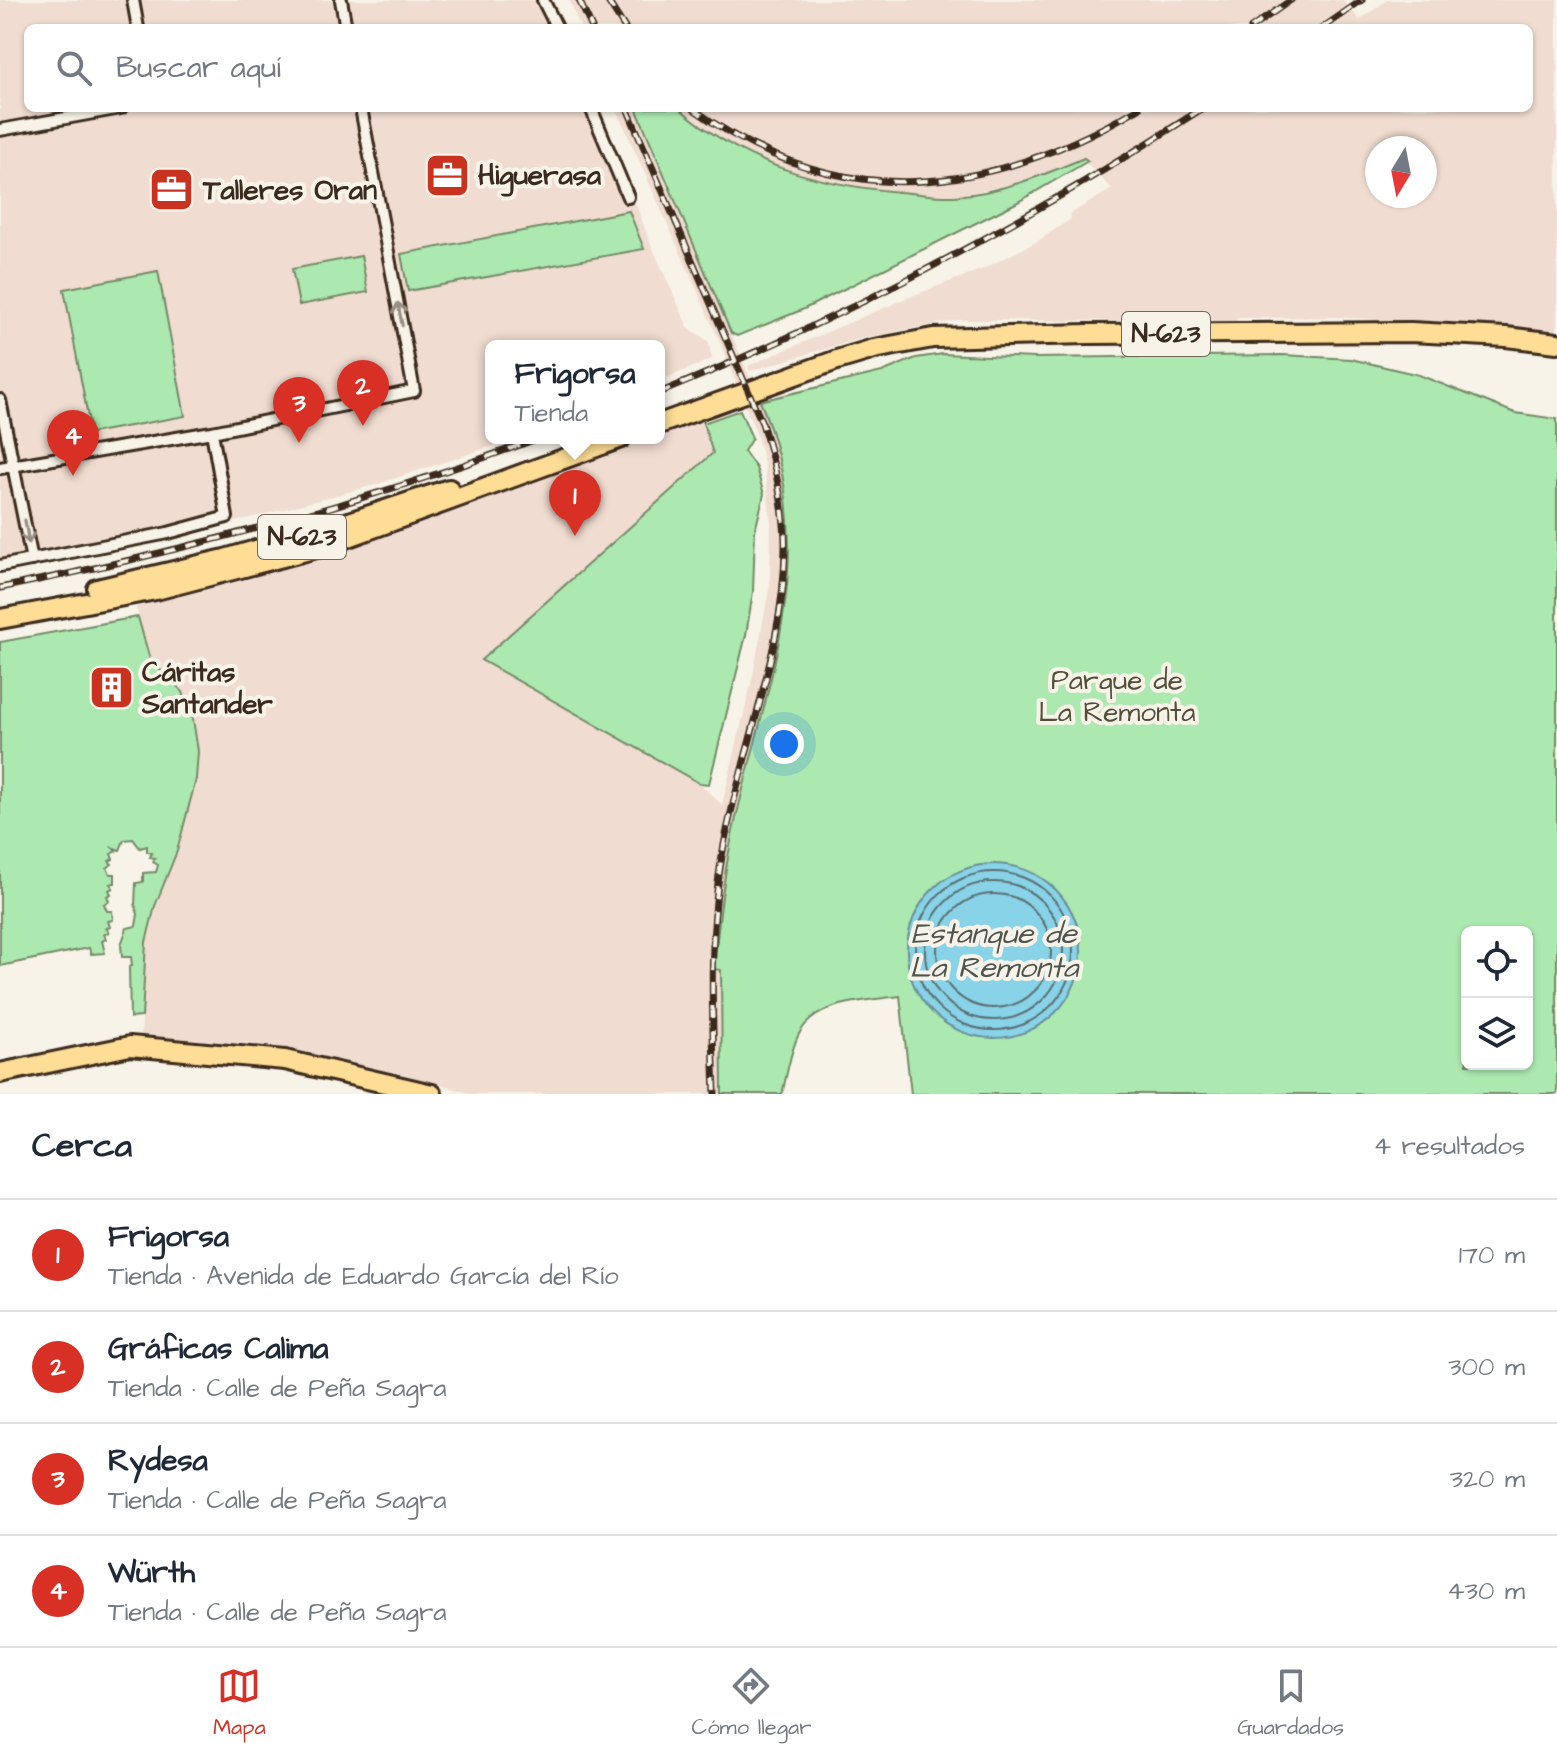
<!DOCTYPE html>
<html lang="es">
<head>
<meta charset="utf-8">
<style>
  :root { --surface:#fff; --page:#f2f2f3; --text:#1f2937; --muted:#747a83; --line:#e0e1e3; --accent:#d93025 }
  body { margin:0; font-family:"Architects Daughter",sans-serif; background:var(--page); color:var(--text) }
  .controls { position:absolute; right:24px; bottom:24px; display:grid; overflow:hidden; border-radius:12px; box-shadow:0 2px 6px #0004 }
  .controls button { width:72px; height:72px; display:grid; place-items:center; padding:0; border:0; border-bottom:2px solid var(--line); background:var(--surface); color:var(--text); font:40px sans-serif }
  .compass { position:absolute; left:1365px; top:136px; width:72px; height:72px; border-radius:50%; background:var(--surface); box-shadow:0 2px 6px #0004; rotate:190deg }
  .you { position:absolute; left:784px; top:744px; width:28px; height:28px; margin:-20px; border:6px solid #fff; border-radius:50%; background:#1a73e8; box-shadow:0 0 0 12px #1a73e833 }
  .badge { display:grid; place-items:center; width:52px; height:52px; border-radius:50%; background:var(--accent); color:#fff; font-size:26px; font-weight:700 }
  .pin { position:absolute; translate:-50% -66px; filter:drop-shadow(0 2px 4px #0008) }
  .pin::after { content:''; position:absolute; top:42px; width:28px; height:24px; background:inherit; clip-path:polygon(0 0,100% 0,50% 100%) }
  .popup { position:absolute; left:485px; top:340px; width:180px; height:104px; box-sizing:border-box; display:grid; place-content:center; border-radius:12px; background:var(--surface); filter:drop-shadow(0 2px 6px #0005); font-size:26px; white-space:nowrap; color:var(--muted) }
  .popup b { font-size:30px; color:var(--text) }
  .popup::after { content:''; position:absolute; left:50%; top:100%; margin-left:-16px; border:16px solid transparent; border-top-color:var(--surface) }
  .list { margin:0; padding:0; list-style:none }
  h2 { display:flex; justify-content:space-between; align-items:center; height:104px; margin:0; padding:0 32px; font-size:34px }
  h2 small { font-size:26px; font-weight:400; color:var(--muted) }
  .list li { display:grid; grid-template-columns:52px 1fr auto; gap:24px; align-items:center; box-sizing:border-box; height:112px; padding:0 32px; border-top:2px solid var(--line) }
  .list b { display:block; font-size:30px; white-space:nowrap }
  .list p { margin:0; font-size:26px; white-space:nowrap; color:var(--muted) }
  .list em { font-size:26px; font-style:normal; color:var(--muted) }
  .icon { flex:none; width:44px; height:44px; fill:none; stroke:currentColor; stroke-width:2; stroke-linecap:round; stroke-linejoin:round }
  .map { position:relative; flex:none; width:1557px; height:1094px; overflow:hidden }
  .search { position:absolute; background:var(--surface); box-shadow:0 2px 6px #0004; left:24px; right:24px; top:24px; height:88px; display:flex; align-items:center; gap:20px; box-sizing:border-box; padding:0 28px; border-radius:12px; color:var(--muted); font-size:30px }
  .sheet { height:552px; background:var(--surface) }
  nav { display:flex; justify-content:space-around; align-items:center; box-sizing:border-box; height:112px; border-top:2px solid var(--line); background:var(--surface); font-size:22px; color:var(--muted) }
  nav a { display:grid; justify-items:center; gap:4px }
  nav .on { color:var(--accent) }
  .map>svg:first-child { display:block }
</style>
</head>
<body>
<div class="map">
<svg width="1557" height="1094" viewBox="0 0 1557 1094">
  <rect width="100%" height="100%" fill="#f7f3e8"/>
  <filter id="ink" filterUnits="userSpaceOnUse"><feTurbulence type="fractalNoise" baseFrequency=".0125" numOctaves="2"/><feDisplacementMap in="SourceGraphic" scale="16" xChannelSelector="R" yChannelSelector="G"/><feConvolveMatrix kernelMatrix="1 2 1 2 8 2 1 2 1" color-interpolation-filters="sRGB"/></filter>
  <g filter="url(#ink)">
    <path fill="#f0dcd0" fill-rule="evenodd" d="M0,0h553l14,28h-539v80h573l48,132 39,87 20,14 4,18 -53,22v-35h-168v92h25l-138,46 -127,34 -127,31 -124,25z
      M569,0h773l18,20 27,-20h170v331l-220,-14 -100,1 -1,3 -277,-1 -93,17 -116,34 -2,-5 164,-70 71,-27 55,-28 33,-22 -1,-5 42,-25 -26,-26 2,-2 -76,23 -60,13 -100,-9 -50,-13 -58,-22 -47,-30 -18,-15h850v-80h-948zM1377,148h48v48h-48z
      M616,108h20l7,15 125,298 9,26 11,54 1,77 -4,31 -50,212 -15,90 -6,58 7,1 1,124h-251l-27,-9 -156,-37 -147,-9 5,-97 10,-36 21,-55 19,-72 -46,-119 -14,-53 97,-24 109,-31 129,-47 -1,-7 177,-60h12v-4l43,-15 12,34 -232,207 217,123 23,22 30,-125 18,-95 1,-63 -7,-59 -7,-28 -38,-95z"/>
    <path fill="#ace9b0" stroke="#748a67" stroke-width="2" fill-rule="evenodd" d="M636,108h43c66,57 136,76 220,84 18,1 38,5 56,4 44,-3 89,-21 129,-38l4,3 -72,42 -212,106 -67,27 -6,-3z
      M629,211l15,38 -236,42 -7,-37z
      M361,256l7,36 -69,13 -7,-36z
      M158,271l27,145 -94,17 -27,-144z
      M943,354l91,4 249,-3 68,4 68,16 96,38 42,6v675h-646l-11,-98c-33,5 -83,4 -101,38 -9,17 -12,41 -17,60h-60l-1,-124 -7,-1c5,-50 10,-101 22,-151 34,-146 86,-269 24,-417l122,-29 34,-14zM1467,932h60v132h-60z
      M740,410l12,28 -8,13 12,17 8,26 -9,37 -2,61 -7,43 -37,149 -10,-1 -218,-123 232,-207 -10,-30z
      M138,617l12,43 33,32 10,27 5,32 -2,28 -19,72 -22,55 -9,36 -4,75 -12,1 -1,-51 3,-1 -1,-9h-9l-1,-12 6,-17 9,-2 2,-12 -3,-9 1,-22 7,-1v-9l13,-1 2,-7 -5,-3 2,-4 -5,-1 2,-4 -5,-1v-6l-7,2 -7,-9 -9,1 -4,10 -7,-2 3,3 -5,3 2,5 -4,2 3,3 -5,4 3,6h5v9l-5,1 3,4 -4,2 2,4 -4,2 2,5 -5,3 3,7h5l1,9 -5,1 2,6 -4,1 3,4 -5,2 2,5 -4,2 3,12 -14,1 -2,-6 -89,18v-324z"/>
    <path fill="#88d3e8" stroke="#698f97" stroke-width="2" d="M907 951a87 87 0 1 1 174 0a87 87 0 1 1-174 0Z"/>
    <g fill="none" stroke-linecap="round" stroke-linejoin="round">
      <path stroke="#5a6e6f" stroke-width="2" d="M915 951a79 79 0 1 1 158 0a79 79 0 1 1-158 0Z
        M925 951a69 69 0 1 1 138 0a69 69 0 1 1-138 0Z
        M937 951a57 57 0 1 1 114 0a57 57 0 1 1-114 0Z"/>
      <defs>
        <path id="minor" d="M133,0l5,28
          M341,0l5,28
          M543,0l14,28
          M591,108l37,89
          M0,130l121,-22
          M0,400l32,160
          M0,468l212,-36 202,-41 -53,-283
          M0,566l168,-33 59,-16 -15,-85"/>
        <path id="trunk" d="M659,424l178,-64 37,-11 59,-11 155,-4 323,-2 95,5 51,6
          M97,589l128,-30 103,-30 121,-40
          M0,619l156,-29 165,-43 300,-109
          M0,1073l130,-27 155,14 147,34"/>
      </defs>
      <use href="#minor" stroke="#3b2a1e" stroke-width="16"/>
      <use href="#trunk" stroke="#3b2a1e" stroke-width="24"/>
      <use href="#minor" stroke="#f7f3e8" stroke-width="10"/>
      <use href="#trunk" stroke="#fedd96" stroke-width="18"/>
      <defs>
        <path id="rail" d="M579,0l13,28
          M607,0l18,28
          M1251,28l40,-28
          M1322,28l40,-28
          M627,108l135,315c12,39 22,78 23,119 1,103 -42,203 -61,303 -16,83 -12,165 -9,249
          M692,108c147,107 297,89 447,0
          M659,393c191,-77 371,-173 544,-285
          M0,588c183,-36 364,-85 539,-150"/>
      </defs>
      <use href="#rail" stroke="#3b2a1e" stroke-width="7"/>
      <use href="#rail" stroke="#f7f3e8" stroke-width="4" stroke-dasharray="12" stroke-linecap="butt"/>
    </g>
    <defs><path id="oneway-shaft" d="M-6 0H5M1.5-3L5.5 0L1.5 3" fill="none" stroke-width="1.6" stroke-linecap="round" stroke-linejoin="round" transform="scale(2)"/></defs>
    <g stroke="#998e83">
      <use href="#oneway-shaft" transform="translate(400 314) rotate(-101)"/>
      <use href="#oneway-shaft" transform="translate(27 532) rotate(80)"/>
    </g>
  </g>
  <defs>
    <symbol id="office-square" viewBox="-11 -11 22 22"><rect x="-9" y="-9" width="18" height="18" rx="4" fill="#c8321e" stroke="#f7f3e8"/><path d="M-6-3h4V-5.5h4V-3h4V5H-6ZM-1-4.5V-3h2v-1.5ZM-6 0V1H6V0Z" fill="#fff"/></symbol>
    <symbol id="building-square" viewBox="-11 -11 22 22"><rect x="-9" y="-9" width="18" height="18" rx="4" fill="#c8321e" stroke="#f7f3e8"/><path d="M-4-6H4V6H1V3H-1V6H-4ZM-2.5-4.3h1.7v1.8h-1.7ZM.8-4.3h1.7v1.8H.8ZM-2.5-1h1.7V.8h-1.7ZM.8-1h1.7V.8H.8Z" fill="#fff"/></symbol>
  </defs>
  <g fill-rule="evenodd">
    <use href="#office-square" x="422" y="150" width="51" height="51"/>
    <use href="#office-square" x="146" y="164" width="51" height="51"/>
    <use href="#building-square" x="86" y="662" width="51" height="51"/>
  </g>
  <g text-anchor="middle" dominant-baseline="central" stroke-width="8" stroke-linejoin="round" paint-order="stroke">
    <g fill="#f7f3e8" stroke="#73665b" stroke-width="2">
      <rect x="1122" y="312" width="88" height="44" rx="6"/>
      <rect x="258" y="515" width="88" height="44" rx="6"/>
    </g>
    <g font-size="26" font-weight="bold" fill="#3b2a1e">
      <text x="1166" y="334">N-623</text>
      <text x="302" y="537">N-623</text>
    </g>
    <g font-size="28" font-weight="bold" fill="#3b2a1e" stroke="#f7f3e8" text-anchor="start">
      <text x="478" y="175">Higuerasa</text>
      <text x="203" y="190">Talleres Oran</text>
      <text x="142" y="672">Cáritas<tspan x="142" dy="32">Santander</tspan></text>
    </g>
    <g font-size="28" fill="#52503b" stroke="#f7f3e8">
      <text x="1117" y="680">Parque de<tspan x="1117" dy="32">La Remonta</tspan></text>
    </g>
    <g font-size="30" font-style="italic" fill="#4e5450" stroke="#f7f3e8">
      <text x="994" y="934">Estanque de<tspan x="994" dy="34">La Remonta</tspan></text>
    </g>
  </g>
</svg>
<div class="controls">
<button><svg class="icon" aria-label="locate" viewBox="0 0 24 24"><circle cx="12" cy="12" r="6"/><path d="M12 2v4M12 18v4M2 12h4M18 12h4"/></svg></button>
<button><svg class="icon" aria-label="layers" viewBox="0 0 24 24"><path d="M12 4l9 5-9 5-9-5zM3 14l9 5 9-5"/></svg></button>
</div>
<svg class="compass" viewBox="-18 -18 36 36"><path d="M0-13l5 13h-10z" fill="#e53935"/><path d="M0 13l5-13h-10z" fill="#747a83"/></svg>
<div class="you"></div>
<div class="pin badge" style="left:575px;top:536px">1</div>
<div class="popup"><b>Frigorsa</b>Tienda</div>
<div class="pin badge" style="left:363px;top:426px">2</div>
<div class="pin badge" style="left:299px;top:443px">3</div>
<div class="pin badge" style="left:73px;top:476px">4</div>
<div class="search"><svg class="icon" aria-label="search" viewBox="0 0 24 24"><circle cx="10" cy="10" r="6"/><path d="M15 15l6 6"/></svg>Buscar aquí</div>
</div>
<section class="sheet">
<h2>Cerca<small>4 resultados</small></h2>
<ul class="list">
<li><span class="badge">1</span><div><b>Frigorsa</b><p>Tienda · Avenida de Eduardo García del Río</p></div><em>170 m</em></li>
<li><span class="badge">2</span><div><b>Gráficas Calima</b><p>Tienda · Calle de Peña Sagra</p></div><em>300 m</em></li>
<li><span class="badge">3</span><div><b>Rydesa</b><p>Tienda · Calle de Peña Sagra</p></div><em>320 m</em></li>
<li><span class="badge">4</span><div><b>Würth</b><p>Tienda · Calle de Peña Sagra</p></div><em>430 m</em></li>
</ul>
</section>
<nav>
<a class="on"><svg class="icon" aria-label="map" viewBox="0 0 24 24"><path d="M3 6l6-2 6 2 6-2v14l-6 2-6-2-6 2zM9 4v14M15 6v14"/></svg>Mapa</a>
<a><svg class="icon" aria-label="directions" viewBox="0 0 24 24"><path d="M12 3l9 9-9 9-9-9zM9 14v-3h6M13 9l2 2-2 2"/></svg>Cómo llegar</a>
<a><svg class="icon" aria-label="saved" viewBox="0 0 24 24"><path d="M7 4h10v16l-5-4-5 4z"/></svg>Guardados</a>
</nav>
</body>
</html>
